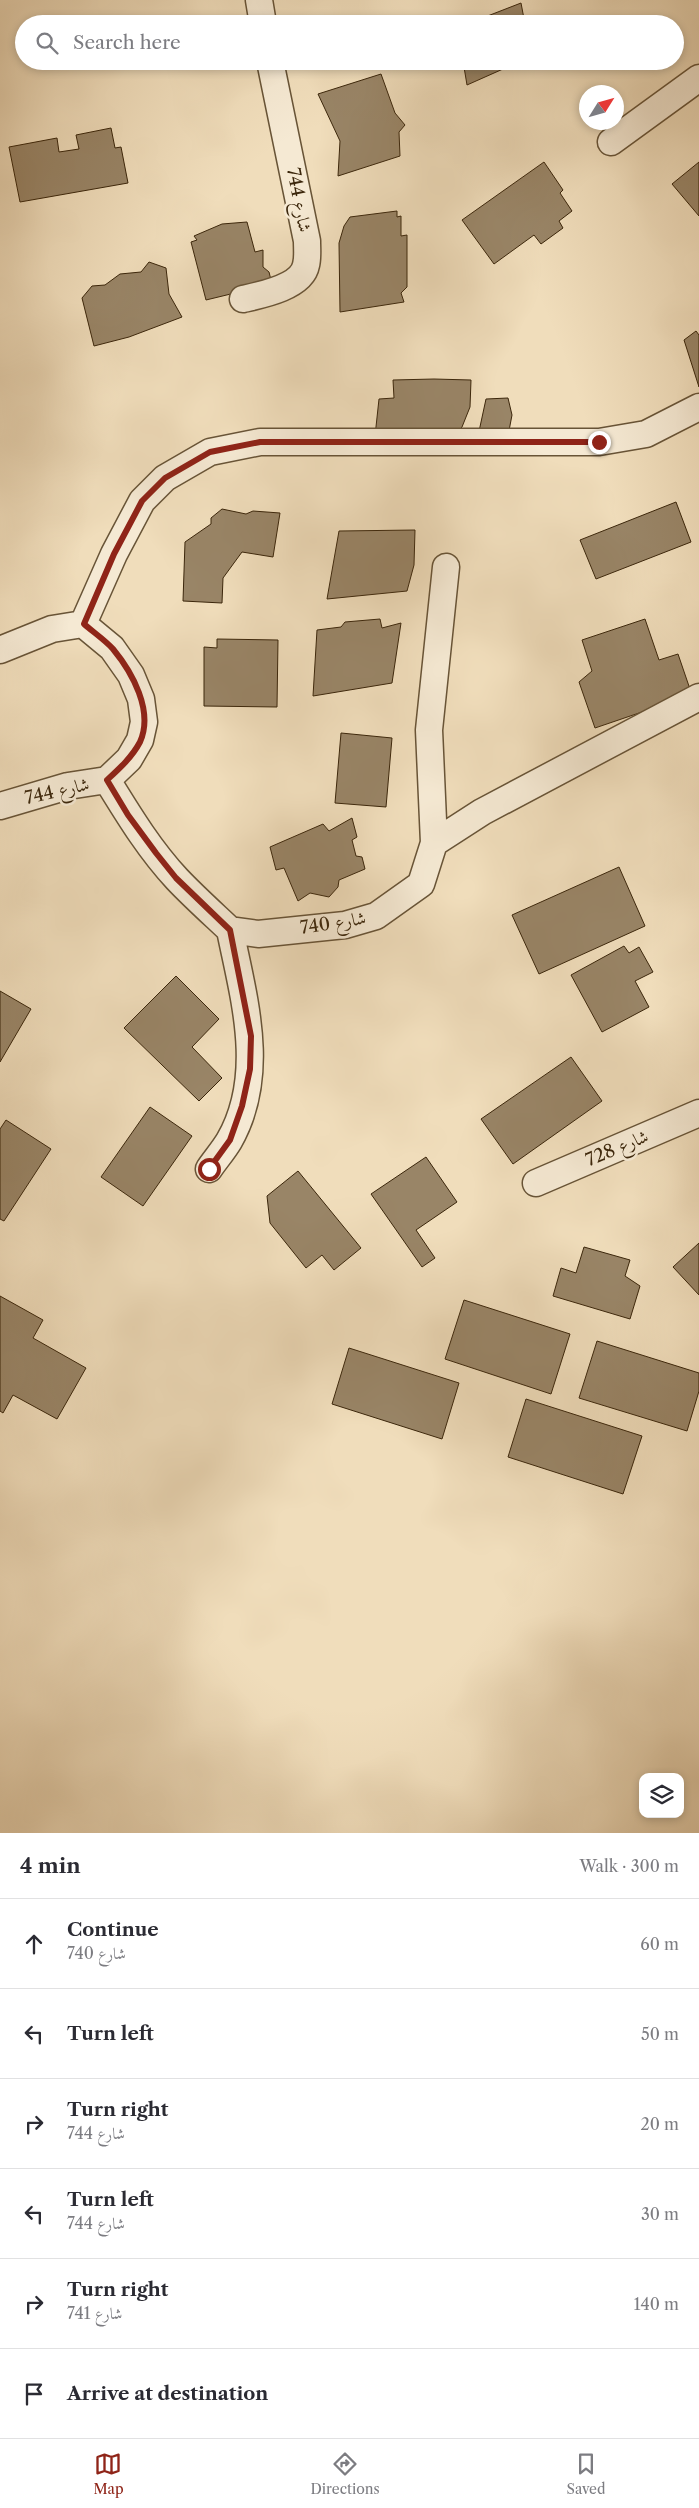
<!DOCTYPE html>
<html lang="en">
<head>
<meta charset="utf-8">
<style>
  :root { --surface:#fff; --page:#f2f2f3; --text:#2b2b33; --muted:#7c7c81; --line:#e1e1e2; --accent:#8f2418 }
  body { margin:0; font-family:"Libre Caslon Text",Amiri,serif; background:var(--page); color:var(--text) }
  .controls { position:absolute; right:15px; bottom:15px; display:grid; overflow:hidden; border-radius:10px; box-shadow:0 2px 8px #0003 }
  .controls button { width:45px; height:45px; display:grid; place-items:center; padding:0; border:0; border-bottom:1px solid var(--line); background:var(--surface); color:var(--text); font:25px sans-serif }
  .compass { position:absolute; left:579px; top:85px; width:45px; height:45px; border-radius:50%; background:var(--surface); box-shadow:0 2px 8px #0003; rotate:53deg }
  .stop { position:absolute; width:15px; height:15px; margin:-11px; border:4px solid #8f2418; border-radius:50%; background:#fff }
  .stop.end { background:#8f2418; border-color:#fff; box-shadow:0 1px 5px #0008 }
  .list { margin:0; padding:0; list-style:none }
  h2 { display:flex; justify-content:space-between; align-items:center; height:65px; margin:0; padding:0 20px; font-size:21px }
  h2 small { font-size:16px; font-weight:400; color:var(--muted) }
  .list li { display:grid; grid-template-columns:32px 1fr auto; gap:15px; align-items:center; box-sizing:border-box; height:90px; padding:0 20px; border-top:1px solid var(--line) }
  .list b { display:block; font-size:19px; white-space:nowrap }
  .list p { margin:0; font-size:16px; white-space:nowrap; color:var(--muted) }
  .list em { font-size:16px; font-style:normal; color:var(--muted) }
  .icon { flex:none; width:28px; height:28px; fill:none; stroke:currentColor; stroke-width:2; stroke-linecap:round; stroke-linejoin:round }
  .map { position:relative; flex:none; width:699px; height:1833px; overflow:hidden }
  .search { position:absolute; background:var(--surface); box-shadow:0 2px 8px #0003; left:15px; right:15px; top:15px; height:55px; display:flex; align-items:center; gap:12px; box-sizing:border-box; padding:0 18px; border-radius:28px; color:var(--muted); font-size:19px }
  .sheet { height:605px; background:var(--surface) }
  nav { display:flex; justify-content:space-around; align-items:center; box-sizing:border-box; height:70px; border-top:1px solid var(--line); background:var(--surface); font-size:14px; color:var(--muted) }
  nav a { display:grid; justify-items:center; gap:2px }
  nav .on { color:var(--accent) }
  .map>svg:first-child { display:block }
</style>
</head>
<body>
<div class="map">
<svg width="699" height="1833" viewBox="0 0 699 1833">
  <rect width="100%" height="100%" fill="#f0ddbb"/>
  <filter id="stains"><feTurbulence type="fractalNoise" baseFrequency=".004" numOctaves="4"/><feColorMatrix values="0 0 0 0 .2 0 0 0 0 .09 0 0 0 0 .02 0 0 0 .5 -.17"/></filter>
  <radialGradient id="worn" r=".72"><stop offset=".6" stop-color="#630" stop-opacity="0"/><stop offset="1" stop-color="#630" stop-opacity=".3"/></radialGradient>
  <path fill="#998567" stroke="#3b260b" d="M521,3l4,21h-58z
    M463,61h58l-54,24z
    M381,74l14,39 10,12 -6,7 1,24 -62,20 2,-35 -22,-47z
    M111,128l4,20 6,-1 7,36 -108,19 -11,-55 48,-9 2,14 20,-3 -3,-14z
    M544,162l19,28 -3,3 12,18 -13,10 4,7 -22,16 -7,-9 -40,29 -32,-44z
    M699,162v54l-27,-32z
    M397,211v6l4,-1v20l6,-1v52l-6,6 3,9 -64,10 -1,-69 5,-17 6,-9z
    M247,222l8,30 8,-2v17l6,5 3,12 -66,16 -15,-58 6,-2 -3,-4 28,-12z
    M149,262l17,6 3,26 13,23 -53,20 -35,9 -12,-48 10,-12 13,-1 15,-11 21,-2z
    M696,331l3,4v52l-15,-47z
    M434,379l37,1 -1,27 -8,20 -9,10 -78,-1 4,-37 15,-1 -1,-18z
    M508,398l4,17 -4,21h-30l8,-37z
    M676,502l15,40 -95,37 -16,-39z
    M222,509l24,5 7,-3 27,2 -7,44 -31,-5 -19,26 -1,25 -39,-2 2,-59 26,-18v-6z
    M415,530l-1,35 -7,26 -80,8 12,-68z
    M380,619l2,9 19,-5 -9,60 -79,13 4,-66 24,-3 4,-5z
    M645,619l14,41 19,-6 14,41 -97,33 -16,-46 13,-11 -10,-31z
    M217,639l61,1 -1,67 -73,-1v-59l13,1z
    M341,733l51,5 -6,69 -51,-4z
    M352,818l5,19 -5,3 4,16 6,1 3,12 -26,11 -1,7 -9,10 -19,-4 -12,8 -14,-33 -8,2 -6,-23 53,-23 6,7z
    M619,867l26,59 -106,48 -27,-59z
    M624,946l5,7 10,-6 14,25 -18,9 14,26 -47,25 -31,-57z
    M176,976l43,43 -27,28 30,31 -23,23 -75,-73z
    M0,991l31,18 -31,53z
    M571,1057l31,44 -89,63 -32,-45z
    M150,1107l42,29 -49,70 -42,-29z
    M6,1120l45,29 -47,72 -4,-2v-90z
    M426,1157l31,45 -41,28 19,28 -13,9 -51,-73z
    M298,1171l63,77 -27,22 -12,-15 -16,13 -36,-45 -3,-27z
    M699,1243v52l-26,-28z
    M584,1247l46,13 -5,16 15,10 -10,33 -77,-23 8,-28 15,5z
    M0,1296l43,24 -10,18 53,30 -29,51 -44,-24 -10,18 -3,-2z
    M464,1300l106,34 -19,60 -106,-35z
    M597,1341l102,32v18l-12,40 -108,-33z
    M349,1348l110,35 -17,56 -110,-35z
    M526,1399l116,37 -19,58 -115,-37z"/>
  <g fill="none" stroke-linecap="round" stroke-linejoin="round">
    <defs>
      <path id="street" d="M259,0l4,24
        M611,142l88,-64
        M243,299c18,-4 59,-12 63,-34 2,-7 1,-16 1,-24l-37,-180
        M83,624l31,-70 28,-53 23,-23 45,-26 50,-10h339l47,-8 53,-27
        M0,650l52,-21 31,-5 29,24 19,27 10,24 3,23 -4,18 -11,19 -22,21 -39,6 -68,20
        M107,780c21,34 42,69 70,99 16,17 35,34 53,51
        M434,843l-5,-113 17,-163
        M209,1169c6,-9 14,-18 20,-28 38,-66 15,-142 1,-211l28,4 87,-9 31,-9 45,-32 13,-41 48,-31 217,-115
        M536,1183l163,-70"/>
    </defs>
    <use href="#street" stroke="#685437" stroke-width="29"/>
    <use href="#street" stroke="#f5e9d3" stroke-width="26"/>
  </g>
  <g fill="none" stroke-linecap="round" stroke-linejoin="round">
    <path stroke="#8f2418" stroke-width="6" d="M209,1169l21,-29 12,-34 8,-37 1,-33 -21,-106 -54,-52 -20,-25 -28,-38 -21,-35c13,-12 25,-23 33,-38 14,-31 -8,-70 -27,-93 -8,-9 -20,-17 -29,-25l30,-70 28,-53 23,-23 45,-26 50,-10h339"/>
  </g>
  <g text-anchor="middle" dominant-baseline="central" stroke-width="5" stroke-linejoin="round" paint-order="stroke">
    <g font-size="18" fill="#3b260b" stroke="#f5e9d3">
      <text transform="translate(299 200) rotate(79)">شارع 744</text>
      <text transform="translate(57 791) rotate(-13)">شارع 744</text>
      <text transform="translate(333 923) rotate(-9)">شارع 740</text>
      <text transform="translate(617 1148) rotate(-23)">شارع 728</text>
    </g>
  </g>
  <rect width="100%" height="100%" filter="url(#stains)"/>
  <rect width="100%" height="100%" fill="url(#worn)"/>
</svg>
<div class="controls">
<button><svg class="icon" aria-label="layers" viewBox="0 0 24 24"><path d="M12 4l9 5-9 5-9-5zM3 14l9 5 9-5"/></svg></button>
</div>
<svg class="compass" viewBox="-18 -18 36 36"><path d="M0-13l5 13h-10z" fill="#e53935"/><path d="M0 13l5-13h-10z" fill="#7c7c81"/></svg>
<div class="stop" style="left:209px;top:1169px"></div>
<div class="stop end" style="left:599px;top:442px"></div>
<div class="search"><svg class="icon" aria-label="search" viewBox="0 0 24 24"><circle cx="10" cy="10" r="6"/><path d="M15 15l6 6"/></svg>Search here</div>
</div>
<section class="sheet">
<h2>4 min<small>Walk · 300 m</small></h2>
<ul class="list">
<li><svg class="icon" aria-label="ahead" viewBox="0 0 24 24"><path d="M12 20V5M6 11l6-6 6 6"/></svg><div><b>Continue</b><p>شارع 740</p></div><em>60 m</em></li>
<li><svg class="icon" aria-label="left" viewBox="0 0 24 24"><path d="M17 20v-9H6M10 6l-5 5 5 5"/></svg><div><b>Turn left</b></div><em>50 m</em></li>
<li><svg class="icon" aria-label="right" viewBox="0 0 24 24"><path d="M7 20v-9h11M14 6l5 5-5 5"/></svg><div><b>Turn right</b><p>شارع 744</p></div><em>20 m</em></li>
<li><svg class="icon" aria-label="left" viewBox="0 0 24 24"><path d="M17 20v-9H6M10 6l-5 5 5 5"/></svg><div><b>Turn left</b><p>شارع 744</p></div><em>30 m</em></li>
<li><svg class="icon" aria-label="right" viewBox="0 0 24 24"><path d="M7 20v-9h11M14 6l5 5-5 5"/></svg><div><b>Turn right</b><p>شارع 741</p></div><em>140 m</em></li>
<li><svg class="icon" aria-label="arrive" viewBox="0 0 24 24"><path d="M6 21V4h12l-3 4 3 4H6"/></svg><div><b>Arrive at destination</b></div></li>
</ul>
</section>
<nav>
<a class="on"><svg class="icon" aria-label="map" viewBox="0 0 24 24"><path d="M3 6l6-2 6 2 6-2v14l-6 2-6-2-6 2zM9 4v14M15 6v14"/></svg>Map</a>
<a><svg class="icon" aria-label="directions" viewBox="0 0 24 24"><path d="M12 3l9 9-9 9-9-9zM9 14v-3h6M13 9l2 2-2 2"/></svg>Directions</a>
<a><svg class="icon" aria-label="saved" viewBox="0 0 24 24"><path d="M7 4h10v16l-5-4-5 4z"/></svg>Saved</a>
</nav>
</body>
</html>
